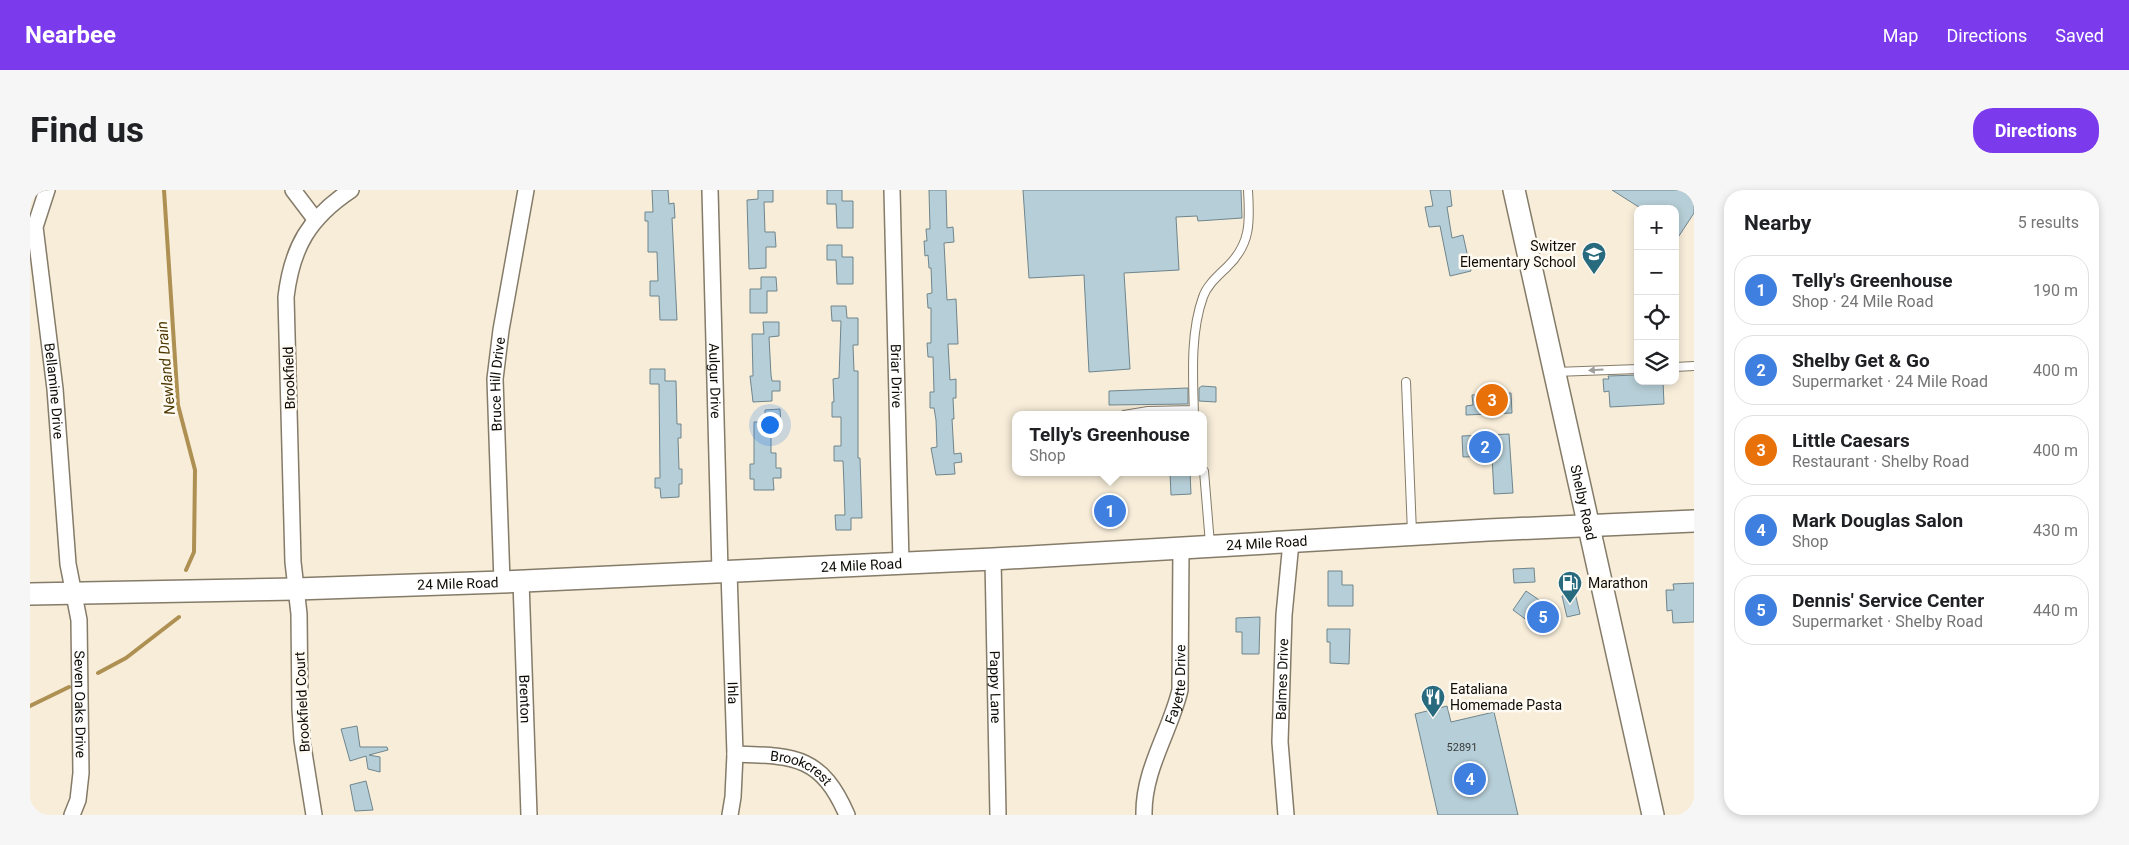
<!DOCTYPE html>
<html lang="en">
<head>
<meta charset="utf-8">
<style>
  :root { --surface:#fff; --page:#f6f6f6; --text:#202124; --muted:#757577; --line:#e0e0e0; --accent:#7c3aed }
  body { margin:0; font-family:Roboto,sans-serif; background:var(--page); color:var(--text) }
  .controls { position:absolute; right:15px; top:15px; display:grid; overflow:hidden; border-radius:10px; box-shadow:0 2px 8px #0003 }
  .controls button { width:45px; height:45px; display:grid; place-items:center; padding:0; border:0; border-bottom:1px solid var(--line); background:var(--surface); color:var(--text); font:25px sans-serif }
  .you { position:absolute; left:739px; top:234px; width:18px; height:18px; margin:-12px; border:4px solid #fff; border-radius:50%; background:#1a73e8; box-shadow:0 0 0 8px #1a73e833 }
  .badge { display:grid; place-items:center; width:32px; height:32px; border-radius:50%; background:var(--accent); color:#fff; font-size:16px; font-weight:700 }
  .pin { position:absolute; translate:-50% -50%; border:2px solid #fff; box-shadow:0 1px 5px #0006 }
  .popup { position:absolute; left:982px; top:221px; width:195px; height:65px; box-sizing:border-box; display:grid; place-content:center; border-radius:10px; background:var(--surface); filter:drop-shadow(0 1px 4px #0005); font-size:16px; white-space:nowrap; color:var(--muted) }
  .popup b { font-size:19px; color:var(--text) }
  .popup::after { content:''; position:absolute; left:50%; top:100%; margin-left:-10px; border:10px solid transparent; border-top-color:var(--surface) }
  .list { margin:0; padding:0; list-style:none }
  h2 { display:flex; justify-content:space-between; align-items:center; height:65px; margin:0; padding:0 20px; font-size:21px }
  h2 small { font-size:16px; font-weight:400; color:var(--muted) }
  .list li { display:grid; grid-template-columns:32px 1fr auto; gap:15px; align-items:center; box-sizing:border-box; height:70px; margin:0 10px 10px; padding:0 10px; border:1px solid var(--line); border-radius:20px }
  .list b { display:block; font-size:19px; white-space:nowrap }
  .list p { margin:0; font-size:16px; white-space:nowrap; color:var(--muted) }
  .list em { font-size:16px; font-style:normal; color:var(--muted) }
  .icon { flex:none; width:28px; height:28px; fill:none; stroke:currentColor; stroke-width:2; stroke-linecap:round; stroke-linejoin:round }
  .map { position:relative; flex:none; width:1664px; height:625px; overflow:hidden; border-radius:20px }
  header { display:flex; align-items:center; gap:30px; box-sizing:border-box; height:70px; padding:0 25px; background:var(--accent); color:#fff }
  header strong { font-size:24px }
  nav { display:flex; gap:28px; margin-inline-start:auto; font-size:18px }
  .intro { display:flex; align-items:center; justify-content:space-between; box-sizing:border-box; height:120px; padding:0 30px }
  h1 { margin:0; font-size:35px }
  .button { padding:12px 22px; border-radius:20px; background:var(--accent); color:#fff; font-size:18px; font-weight:700 }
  main { display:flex; gap:30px; padding:0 30px }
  aside { flex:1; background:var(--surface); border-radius:20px; box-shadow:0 2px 8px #0003 }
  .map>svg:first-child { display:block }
</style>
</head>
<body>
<header>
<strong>Nearbee</strong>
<nav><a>Map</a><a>Directions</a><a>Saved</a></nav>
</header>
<div class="intro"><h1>Find us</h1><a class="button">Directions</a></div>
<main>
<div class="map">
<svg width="1664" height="625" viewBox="0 0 1664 625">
  <rect width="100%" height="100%" fill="#f7edd9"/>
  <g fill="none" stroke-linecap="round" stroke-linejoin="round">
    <path stroke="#ae9052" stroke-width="4" d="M134,0l14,215 17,65 -1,82 -8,18
      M68,483l28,-15 53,-41
      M0,516l39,-19"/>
  </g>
  <path fill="#b6ced7" stroke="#6f858d" d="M622,0h16l1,14 5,-1 1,15h-3l5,102h-17l-1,-24h-9v-15h8l-1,-29h-9v-31h-3v-9h8z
    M728,0h15v12h-9l1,30h10l1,15h-10v21l-17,1 -2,-69 11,-1z
    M797,0h15v11h11v27h-16l-1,-24h-9z
    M899,0h17l1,38 6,-1 1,15 -10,1 3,57 9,-1 2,45h-10l2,36 6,-1v19h-3l1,21h-2l2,35 7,-1 1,9 -8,1 1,11 -19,1 -5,-27 6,-1 -1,-27 -2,-12h-4v-16h4l-1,-35h-5l-1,-14h4v-35h-3l-1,-14 5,-1 -1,-25h-2l-1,-13 -3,1 -1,-15h3l-1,-12h4z
    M993,0h218l1,28 -44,3 -1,-5 -21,1 3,53 -55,3 6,96 -41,3 -5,-97 -55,3z
    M1400,0h20l2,16 -5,1 5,31 11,-3 8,36 -21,5 -10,-50 -11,1 -4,-20 8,-1z
    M1582,0h82v23l-19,29v-33h-33z
    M797,55h15v12h11v27h-16l-1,-24h-9z
    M731,87h15l1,14h-10v22h-17v-24h11z
    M801,116h15l1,12h11v27h-5l1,26h4v87h2l2,60h-11v12h-15l-1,-15h10l-1,-30 -1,-24h-9v-15h7v-29h-9v-15h2l-1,-23 6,-1 2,-57h-9z
    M733,132h16v14l-10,1 2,38 1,6h8v10h-8v10l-19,1 -3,-26h3l-1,-42h12z
    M620,179h15v12h11l1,43h4v14h-3l1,31h3v15h-3v13l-18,1 -1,-10h-5v-10h5l-1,-94h-9z
    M1608,185v6h25l1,23 -54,3 -1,-16 -5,1 -1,-13h6l-1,-3z
    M1172,196l14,1v15l-17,-1v-13z
    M1158,198v16l-79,1v-14z
    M1481,203l1,20 -46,2v-9l7,-1 -1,-10z
    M750,219l1,15h-10v29h5v15h5v10h-8l1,12h-20v-11h-4v-15h4v-42h11v-12z
    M1479,244l4,59 -19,1 -2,-38 -29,1 -1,-21z
    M1140,282h20l1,22 -20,1z
    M1504,378l1,14 -21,1 -1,-14z
    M1298,381h14v14h11v21h-25z
    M1664,393v39l-21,1 -1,-13 -5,1 -1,-21h8l-1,-6z
    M1496,401l28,19 -12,16 -3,-3 -3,4 -23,-17z
    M1545,403l5,21 -13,3 -5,-21z
    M1230,427l-1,37h-17v-22h-6v-14z
    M1297,439h23l-1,35 -19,-1v-21h-3z
    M1417,516l4,16 43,-10 24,103h-80l-23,-101z
    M327,536l3,21h27l1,3 -19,5 11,2v15l-12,-3 -2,-13 -16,5 -9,-32z
    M336,591l7,29 -18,1 -5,-26z"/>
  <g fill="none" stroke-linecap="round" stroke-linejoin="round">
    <defs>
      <path id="lane" d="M1645,177l19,-1
        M1525,182l83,-3
        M1376,192l6,151
        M1094,225l24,-4 45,-1
        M1164,225c-1,-38 -4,-82 9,-118 4,-12 15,-21 24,-30 24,-23 23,-45 21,-77
        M1174,281l6,73"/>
      <g id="street">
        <path id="s1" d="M17,0l-12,37 20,162 13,175 11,56 2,153 -3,27 -6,15"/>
        <path d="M263,0l22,29"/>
        <path id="s2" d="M680,0l10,382"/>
        <path id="s3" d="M862,0l9,373"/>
        <path id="s4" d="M963,369l5,256"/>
        <path id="s5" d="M699,382l6,182 -2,43 -3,18"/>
        <path id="s6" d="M491,391l8,234"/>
        <path id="s7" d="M472,392l-7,-203 6,-49 25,-140"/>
        <path id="s8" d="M705,564c59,2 86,1 112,61"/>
        <path d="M284,625l-12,-75 -2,-31 -1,-95 -6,-52 -7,-265c6,-50 23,-79 65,-107"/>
        <path id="s9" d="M1114,625c-1,-45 26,-83 36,-125l1,-142"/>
        <path id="s10" d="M1256,625l-6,-73 4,-127 7,-73"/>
      </g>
      <g id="secondary">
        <path id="s11" d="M1484,0l139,625"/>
        <path id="s12" d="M0,404l266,-5 206,-7 491,-23 495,-29 206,-9"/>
      </g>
    </defs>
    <use href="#lane" stroke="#857b69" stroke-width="10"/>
    <use href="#street" stroke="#857b69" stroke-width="18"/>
    <use href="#secondary" stroke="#857b69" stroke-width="24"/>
    <use href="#lane" stroke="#fff" stroke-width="8"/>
    <use href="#street" stroke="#fff" stroke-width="15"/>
    <use href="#secondary" stroke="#fff" stroke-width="21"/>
  </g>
  <defs><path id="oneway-solid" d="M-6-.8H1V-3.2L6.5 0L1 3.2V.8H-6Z" transform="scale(1.25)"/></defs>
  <use fill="#9f9e9b" href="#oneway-solid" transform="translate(1566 180) rotate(177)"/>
  <defs>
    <symbol id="school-pin" viewBox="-11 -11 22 30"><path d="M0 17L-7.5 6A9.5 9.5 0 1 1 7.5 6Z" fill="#296b7e" stroke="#fffbf3"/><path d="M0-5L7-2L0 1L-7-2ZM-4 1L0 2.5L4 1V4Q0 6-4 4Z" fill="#fff"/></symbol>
    <symbol id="fuel-pin" viewBox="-11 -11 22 30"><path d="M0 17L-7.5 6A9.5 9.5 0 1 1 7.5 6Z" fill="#296b7e" stroke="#fffbf3"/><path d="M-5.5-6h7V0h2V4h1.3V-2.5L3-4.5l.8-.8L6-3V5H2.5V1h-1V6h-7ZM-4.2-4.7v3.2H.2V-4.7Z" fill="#fff"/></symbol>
    <symbol id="restaurant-pin" viewBox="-11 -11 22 30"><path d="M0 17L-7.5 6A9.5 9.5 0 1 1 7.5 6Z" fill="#296b7e" stroke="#fffbf3"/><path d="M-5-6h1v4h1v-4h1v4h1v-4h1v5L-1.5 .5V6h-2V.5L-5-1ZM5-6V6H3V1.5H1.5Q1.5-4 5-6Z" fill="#fff"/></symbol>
  </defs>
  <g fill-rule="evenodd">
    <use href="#school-pin" x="1550" y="50" width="28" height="38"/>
    <use href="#fuel-pin" x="1526" y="379" width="28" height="38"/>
    <use href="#restaurant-pin" x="1389" y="493" width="28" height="38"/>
  </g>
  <g text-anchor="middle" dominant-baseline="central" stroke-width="5" stroke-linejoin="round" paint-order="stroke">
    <g font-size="11" fill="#393c3a">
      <text x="1432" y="557">52891</text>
    </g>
    <g font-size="14" fill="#0f0c06" stroke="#fffbf3" text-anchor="start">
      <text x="1546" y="56" text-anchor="end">Switzer<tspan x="1546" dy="16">Elementary School</tspan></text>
      <text x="1558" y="393">Marathon</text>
      <text x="1420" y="499">Eataliana<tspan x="1420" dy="16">Homemade Pasta</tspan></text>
    </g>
    <g font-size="14" fill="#0f0c06" stroke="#fffbf3">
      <text stroke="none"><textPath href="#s3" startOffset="186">Briar Drive</textPath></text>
      <text transform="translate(259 188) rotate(-92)">Brookfield</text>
      <text stroke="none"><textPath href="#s2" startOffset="191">Aulgur Drive</textPath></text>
      <text stroke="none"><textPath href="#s7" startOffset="198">Bruce Hill Drive</textPath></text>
      <text stroke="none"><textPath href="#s1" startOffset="204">Bellamine Drive</textPath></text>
      <text stroke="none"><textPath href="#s11" startOffset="320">Shelby Road</textPath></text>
      <text stroke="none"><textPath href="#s12" startOffset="1238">24 Mile Road</textPath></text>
      <text stroke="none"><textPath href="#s12" startOffset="832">24 Mile Road</textPath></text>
      <text stroke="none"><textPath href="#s12" startOffset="428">24 Mile Road</textPath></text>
      <text stroke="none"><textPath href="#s10" startOffset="136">Balmes Drive</textPath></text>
      <text stroke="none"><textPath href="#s9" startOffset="136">Fayette Drive</textPath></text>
      <text stroke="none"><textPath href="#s4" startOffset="128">Pappy Lane</textPath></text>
      <text stroke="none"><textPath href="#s5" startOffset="121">Ihla</textPath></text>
      <text stroke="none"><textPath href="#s6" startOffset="118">Brenton</textPath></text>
      <text transform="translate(272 512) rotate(-93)">Brookfield Court</text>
      <text stroke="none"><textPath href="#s1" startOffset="519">Seven Oaks Drive</textPath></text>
      <text stroke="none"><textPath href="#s8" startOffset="69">Brookcrest</textPath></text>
    </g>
    <g font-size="15" font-style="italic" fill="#4e3802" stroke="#fffbf3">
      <text transform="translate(136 178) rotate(-95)">Newland Drain</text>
    </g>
  </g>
</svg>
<div class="controls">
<button>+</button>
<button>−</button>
<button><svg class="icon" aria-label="locate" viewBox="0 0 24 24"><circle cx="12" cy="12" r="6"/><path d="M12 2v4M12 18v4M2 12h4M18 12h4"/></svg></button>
<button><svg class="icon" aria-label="layers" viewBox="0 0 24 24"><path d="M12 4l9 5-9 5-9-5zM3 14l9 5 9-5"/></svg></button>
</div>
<div class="you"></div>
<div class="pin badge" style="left:1080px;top:321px;background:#3f7fe0">1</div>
<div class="popup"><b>Telly's Greenhouse</b>Shop</div>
<div class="pin badge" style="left:1455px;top:257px;background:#3f7fe0">2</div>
<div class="pin badge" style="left:1462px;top:210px;background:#e8710a">3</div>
<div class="pin badge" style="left:1440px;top:589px;background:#3f7fe0">4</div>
<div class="pin badge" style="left:1513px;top:427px;background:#3f7fe0">5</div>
</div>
<aside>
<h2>Nearby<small>5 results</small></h2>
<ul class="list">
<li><span class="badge" style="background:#3f7fe0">1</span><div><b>Telly's Greenhouse</b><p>Shop · 24 Mile Road</p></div><em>190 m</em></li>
<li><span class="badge" style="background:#3f7fe0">2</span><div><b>Shelby Get &amp; Go</b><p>Supermarket · 24 Mile Road</p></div><em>400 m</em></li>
<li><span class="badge" style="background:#e8710a">3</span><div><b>Little Caesars</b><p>Restaurant · Shelby Road</p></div><em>400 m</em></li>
<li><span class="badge" style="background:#3f7fe0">4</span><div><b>Mark Douglas Salon</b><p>Shop</p></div><em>430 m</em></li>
<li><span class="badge" style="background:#3f7fe0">5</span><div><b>Dennis' Service Center</b><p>Supermarket · Shelby Road</p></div><em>440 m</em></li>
</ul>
</aside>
</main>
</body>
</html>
